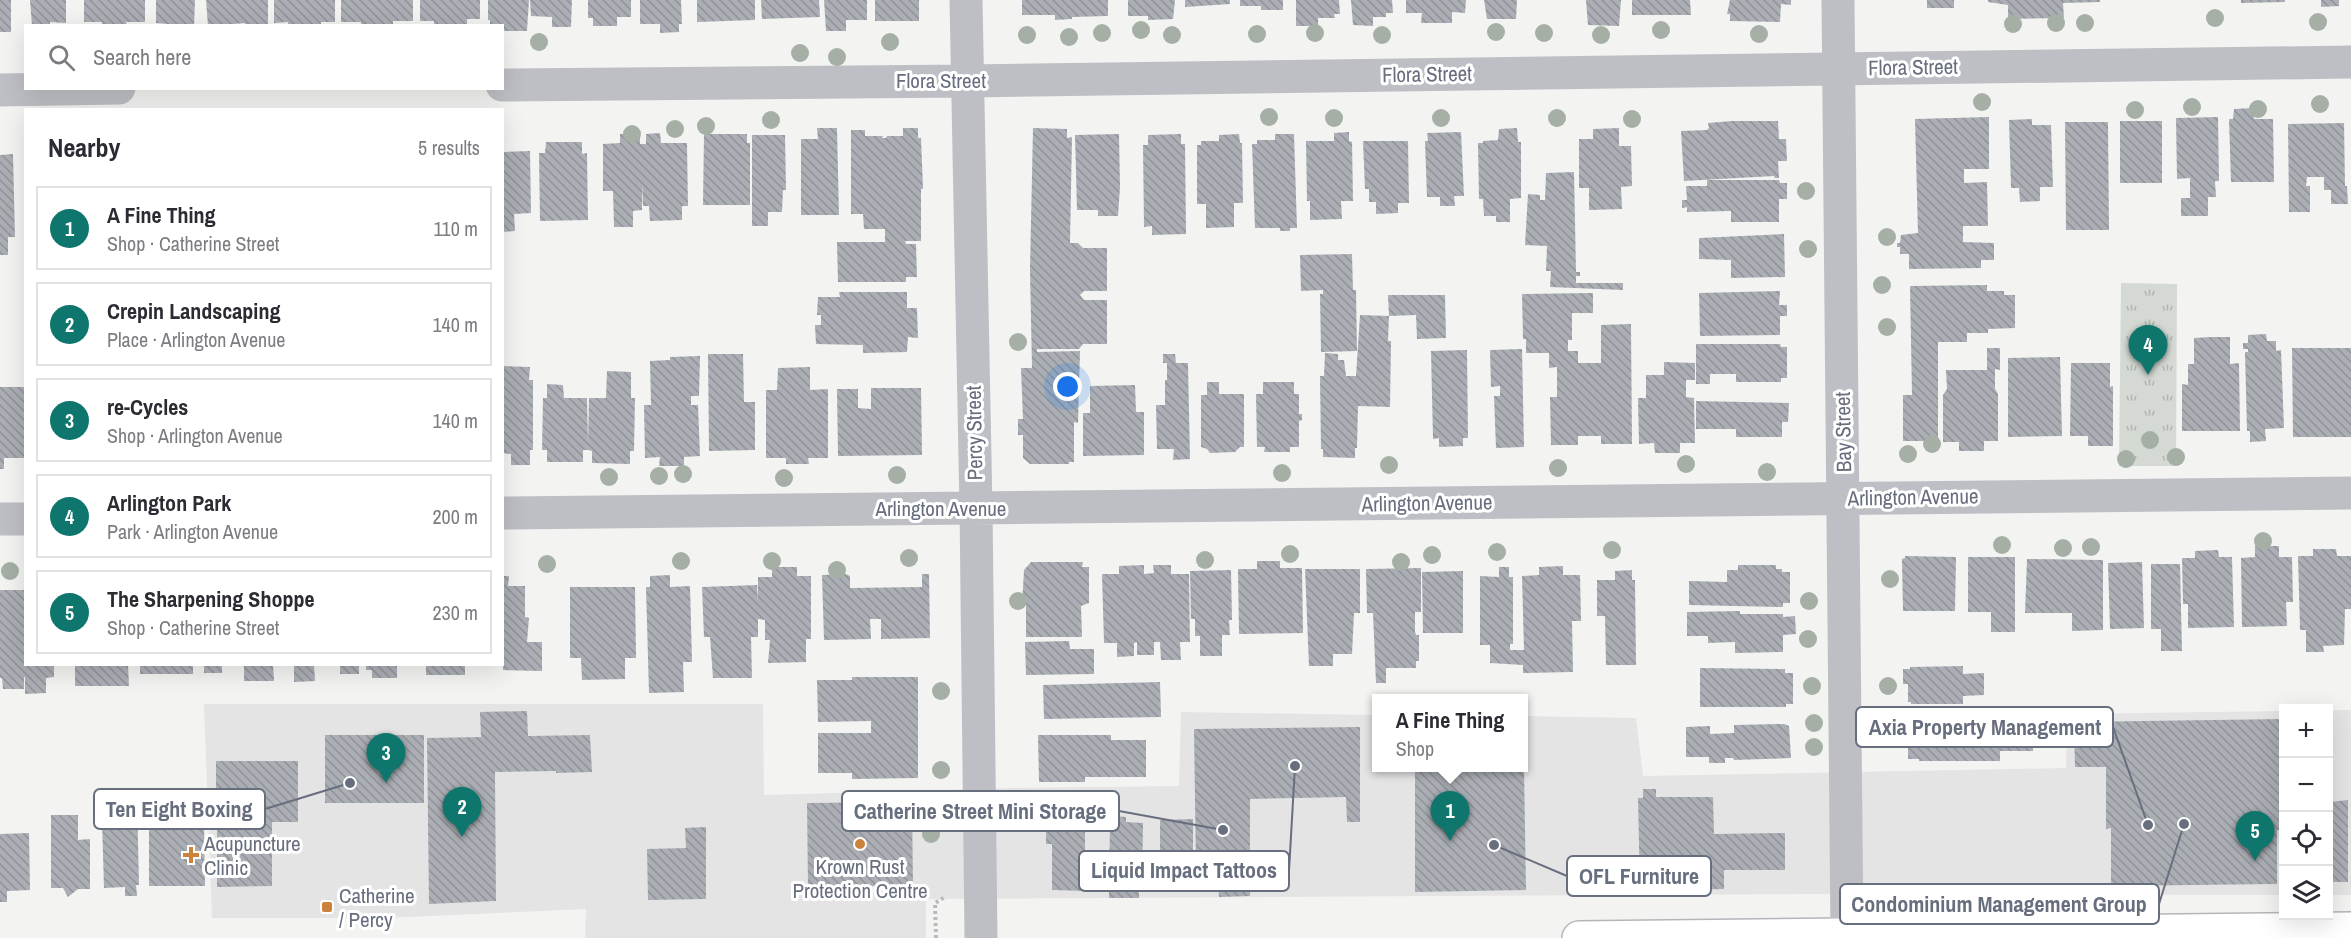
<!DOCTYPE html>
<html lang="en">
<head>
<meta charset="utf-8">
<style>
  :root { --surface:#fff; --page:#f2f2f3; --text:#2b2b33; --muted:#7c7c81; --line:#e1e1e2; --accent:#0f766e }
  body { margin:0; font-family:"Archivo Narrow",sans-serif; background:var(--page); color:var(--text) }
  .controls { position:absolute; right:18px; bottom:18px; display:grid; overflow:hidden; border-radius:0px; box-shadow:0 6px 24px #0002 }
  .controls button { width:54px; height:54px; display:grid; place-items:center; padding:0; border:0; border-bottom:2px solid var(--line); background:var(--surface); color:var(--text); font:30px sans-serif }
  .you { position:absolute; left:1068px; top:387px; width:21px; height:21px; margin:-15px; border:4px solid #fff; border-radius:50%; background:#1a73e8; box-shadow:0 0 0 9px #1a73e833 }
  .badge { display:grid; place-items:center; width:39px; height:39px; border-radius:50%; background:var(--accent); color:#fff; font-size:20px; font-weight:700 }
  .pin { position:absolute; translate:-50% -50px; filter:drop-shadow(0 2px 3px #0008) }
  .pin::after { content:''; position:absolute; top:32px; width:21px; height:18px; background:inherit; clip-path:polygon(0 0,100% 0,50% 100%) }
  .popup { position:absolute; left:1372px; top:694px; width:156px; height:78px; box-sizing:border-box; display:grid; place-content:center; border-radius:0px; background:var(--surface); filter:drop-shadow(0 2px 4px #0005); font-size:20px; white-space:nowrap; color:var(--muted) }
  .popup b { font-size:22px; color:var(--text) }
  .popup::after { content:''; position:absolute; left:50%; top:100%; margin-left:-12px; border:12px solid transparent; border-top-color:var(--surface) }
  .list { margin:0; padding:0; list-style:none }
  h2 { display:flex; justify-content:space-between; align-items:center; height:78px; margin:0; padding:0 24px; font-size:26px }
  h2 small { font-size:20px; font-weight:400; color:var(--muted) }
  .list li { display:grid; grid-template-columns:39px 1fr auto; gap:18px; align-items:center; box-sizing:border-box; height:84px; margin:0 12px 12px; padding:0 12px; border:2px solid var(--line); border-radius:0px }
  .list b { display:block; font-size:22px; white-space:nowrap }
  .list p { margin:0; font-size:20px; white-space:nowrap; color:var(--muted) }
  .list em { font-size:20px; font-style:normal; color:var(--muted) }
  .icon { flex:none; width:33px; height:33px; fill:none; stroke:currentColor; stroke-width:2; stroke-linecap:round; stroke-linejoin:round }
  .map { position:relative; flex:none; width:2351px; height:938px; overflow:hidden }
  .search { position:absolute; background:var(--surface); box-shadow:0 6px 24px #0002; left:24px; top:24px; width:480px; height:66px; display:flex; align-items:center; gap:15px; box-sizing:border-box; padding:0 21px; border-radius:0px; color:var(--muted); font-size:22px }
  .panel { position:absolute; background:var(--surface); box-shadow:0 6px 24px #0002; left:24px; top:108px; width:480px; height:558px; border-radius:0px }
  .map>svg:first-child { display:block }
</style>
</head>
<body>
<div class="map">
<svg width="2351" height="938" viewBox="0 0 2351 938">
  <defs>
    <pattern id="grass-tufts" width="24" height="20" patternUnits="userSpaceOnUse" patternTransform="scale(1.5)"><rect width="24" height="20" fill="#d4dad3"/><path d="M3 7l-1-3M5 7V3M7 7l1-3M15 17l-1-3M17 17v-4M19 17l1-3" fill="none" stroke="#b0b5b0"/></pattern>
    <pattern id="building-back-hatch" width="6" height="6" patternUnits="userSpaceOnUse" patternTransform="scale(1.5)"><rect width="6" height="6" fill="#abafb5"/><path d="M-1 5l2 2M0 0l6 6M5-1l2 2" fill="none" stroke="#8f9398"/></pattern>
  </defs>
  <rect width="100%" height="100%" fill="#f3f4f1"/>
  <path fill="#e4e4e4" d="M204,704h559l1,91 248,-7 167,-2 2,-74 195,3v53h148v-52l112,2 7,58 423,-8 1,-54 216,-3v184l-479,-1 -878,5v39h-341l1,-29 -202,9h-172z
    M2328,710h23v185h-22z"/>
  <path fill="url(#grass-tufts)" d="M2121,283l56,1 -1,182h-57z"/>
  <path fill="url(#building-back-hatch)" d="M0,0h11v32h-11z
    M30,0h36v23l-16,-1v4h-18z
    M84,0h61v22h-19l1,4h-25v-4h-18z
    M156,0h39l-1,26 -38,-3z
    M206,0h62v23l-1,3h-22v-3l-37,3z
    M274,0h61v22h-14v4h-33v-4l-14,1z
    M341,0h72v21h-20v5h-32v-4h-20z
    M420,0h60v19h-13v7h-33v-5h-14z
    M488,0h41l-2,31h-25v-5h-12v-6h-2z
    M530,0h42l-1,27h-19v-10l-21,-1z
    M588,0h43v17h-14v9h-24v-8h-5z
    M640,0h41l1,24h-3v8l-19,1v-9h-20z
    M697,0h58v20l-58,2z
    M761,0h58l1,17 -58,2z
    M824,0h43v20h-21v11h-20z
    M875,0h44v21h-44z
    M1022,0h86v16l-36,1v2l-17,1v-5h-33z
    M1128,0h47l-2,19 -25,1v-4h-20z
    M1185,0h45v4l-45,3z
    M1240,0h43v10h-22v-4h-21z
    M1296,0h43l1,14h-6l1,4h-17v8h-22z
    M1351,0h41l1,13h-7v4h-13v9l-20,-1z
    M1406,0h60l-1,13 -13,-1v11h-31l1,-10h-16z
    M1484,0h33l-1,19h-29z
    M1586,0h35l-2,26 -31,-1z
    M1632,0h58l1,15h-59z
    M1730,0h61v5l-10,-1 -1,18 -50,-1v-7h-3z
    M1927,0h27v8h-27z
    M1988,0h112v2l-37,1 1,15 -56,1v-14l-20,-3z
    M2241,0h44v2l-44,1z
    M2321,0h18v6l-18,1z
    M2253,108l1,11h19l1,63h-43l-2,-63h4l1,-10z
    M1989,117v52h-25v14l23,-1 1,44h-25v16l31,1v17h-13v8l-72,1v-15h-9v-7h-3v-4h3l1,-8 17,-2 -3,-114z
    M2218,117l1,64h-4l1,16h-8v19h-27v-18h9v-20l-13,1 -1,-61z
    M2032,119v6h19l2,62h-13v14l-20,1 -1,-14h-8l-2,-68z
    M1732,121h46l1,18h7l1,22h-9l1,17h-4l-1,-2 -90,5 -3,-50 26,-1 2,-2 -1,-5z
    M2120,121h42v62h-42z
    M2065,122h43l1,108h-43z
    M2344,123l1,63h2l1,18h-17v-14h-7v-13h-17l-1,9h4v26h-21l-1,-88z
    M817,128h20l2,87h-38v-76h17z
    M903,128h15v10h3l2,51h-2v52h-16l1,3h10l1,33h-11v5h-68l-1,-40h48v-13h-21l-1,-15h-12v-84h14v6h18l-1,2h4l1,-2h16z
    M1033,128l34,1v9l5,-1 -2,106h8l5,5h24v43h-23l-4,4 4,5h23v44h-24l-4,5h-42v3l43,-1 -2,72 -4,-1v40h-5v2h-39l-7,-6v-23h-5v-16h5l-2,-51h11l-2,-98z
    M1517,128l1,14h3v56l-11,1v23h-14v-6h-12l-1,-17h-4l-1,-56h5v-2l15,-1 1,-11z
    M1619,128v18h12l1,40 -11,1 1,22 -33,1v-22h-10v-49h14v-10z
    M1349,132v9l3,1 1,59h-12l1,18 -32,1v-19h-3l-1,-60h28v-8z
    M1461,132l3,64h-10l1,10h-15v-9h-13l-2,-56h3l-1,-8z
    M660,133l1,10h26l1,63h-6v14l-32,1 -1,-15h-6l-1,-23v27l-9,1v16h-19l-1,-36h-10v-47l17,-1v-9h20v10h6v-10z
    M704,134h43v9h3v62h-47z
    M1119,134l1,53 -2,29h-20v-6h-21l-2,-75z
    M1181,134v10h4l1,90 -34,1v-9l-8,1 -1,-82h5v-10z
    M1239,134l1,9h2l1,60h-9v24l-28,1v-24h-9v-59h4v-4h18v-6z
    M1275,134h19l3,94h-7v3h-10v-3h-25l-3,-84h5v-4h18z
    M752,135h33l1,55h-3l-1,22h-14v14h-16z
    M1363,141h45l1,62h-11v10l-22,1v-12h-7v-13h-4z
    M546,142h36v12l5,-1 1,67 -48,1 -1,-68h6z
    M530,151l1,62 -17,1 1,17 -13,1v-80z
    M13,154l2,83h-7v18h-8v-100z
    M1574,172l2,100h4v4h-4v7h47v7l-73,-3 1,-16h-5l1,-25 -22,-1 3,-51 12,1v5h5l1,-27z
    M1707,180h72l1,3h7v16h-8v23h-48v-11l-44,1v-5l-5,1v-8h5l-1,-14h21z
    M1784,234l1,43 -54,1v-18l-32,-1v-21z
    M1352,254l1,36h3l1,61 -36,1 -1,-58h3v-4l-22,1 -1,-36z
    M1987,285v6h17v4h11v33l-27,1v4h-21v9h-29v99h-35v-46h9l-2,-109z
    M1780,291l-1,14h8v11h-7v19l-80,1 -1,-43z
    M839,292h68v16h10l1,30 -10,-1 -1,15 -44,1v-8l-47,-1 -1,-19h6v-10h-4l1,-18h22z
    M1593,293v20h-21v27h-4v11h10v12h23v-38l30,-1 1,120h-31v-8h-23v9h-27l-1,-48h7v-30l-8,1v-15h-23v-14h-3l-1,-45z
    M1388,295h57l1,43 -29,1 -1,-24 -27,1z
    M1360,315l29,1 -1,25h3l-1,66 -32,-1 -1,42h-2v10l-32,-1v-8h-2l-1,-73h4l1,-23 13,1v6h6l2,16h10z
    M2266,334l1,7h9v10l5,-1 3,78 -19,1 1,12 -16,1v-11h-3l-2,-79h3v-3h-5v-6h5v-8z
    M2211,337h19v27l9,-1 1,68h-58v-47l6,1v-21h6v-26z
    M1696,344h84l1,3h6v31h-6v4h-45v-8h-26v10h-14z
    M1987,348h13v22l-5,-1v20l3,5v47h-14v10h-25v-9h-16v-47l4,-6 -1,-19h41z
    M2292,348h59v89h-58z
    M1522,349l2,98 -28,1 -2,-52h6v-10l-9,1 -1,-37z
    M1467,350l1,88h-5v8l-24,1v-9l-6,1 -2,-88z
    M708,354h35l1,48h11v48l-46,1z
    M1163,354h12l1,9h12l2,96 -17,1 1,-11h-17l-1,-44h9v-25h2v-17h-4z
    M700,356l-1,40h-8v9h7l2,51 -16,1v9h-25l1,-9 -15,1 -1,-53h7l-1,-44 20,-1v-3z
    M2060,357l2,79 -54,1v-79z
    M1664,362l31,1v17h-9v17l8,1 1,45h-15v10h-25l-1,-10 -15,1 -1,-46h8v-23h18z
    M2071,363h39v24l3,-1v60h-25v-10h-18z
    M502,366l28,1 -1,13h4v70h-3v15h-19v-11l-9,-1z
    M810,367v23l18,-1v69h-20l1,6h-23v-6h-20v-68h11l1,-22z
    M607,371l24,1v26h4l-1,53h-4v13l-38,-1v-12l-4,-1h-5v12h-36v-12h-5l1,-52h4v-14l16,1 1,13h23l1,46 1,-46h17z
    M1207,382h12v12h25v53h-4l-5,5 -25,1 -3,-4 -6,-2v-52h6z
    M1263,382h31v12h5v20h3v6l-3,1v26h-9v5h-26l1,-5h-8l-1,-53h7z
    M1135,385l1,27h8v43l-61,1v-43h7v-27z
    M0,387h26v71h-22v11h-4z
    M871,388h50l1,67 -84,1 -1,-67h21v19l13,1z
    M1696,401l93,2 -1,19h-6v15h-46v-8h-40z
    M2255,546h24v11h13l1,45h-7l1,24 -45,1 -1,-69 14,-1z
    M2313,549h23l1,7h14v53h-6l-1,36 -21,1 1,6h-18v-22h-6l-2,-74h15z
    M2218,550l1,7h13l2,70 -46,1v-24h-5l-1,-46h13v-7z
    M1905,556l51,1 -1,54h-52l-1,-52 3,-1z
    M1968,557h47v75h-24v-20h-23z
    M2027,559l76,1v70l-31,1v-18h-47z
    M1257,561h23v7h22l1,65 -64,1 -1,-65h19z
    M1031,562h52l-1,5h7v36l-8,3 1,31h-56v-32l-4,1 2,-36z
    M2142,562l2,66 -34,1 -2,-66z
    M2151,564h29l2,87h-21v-22h-10z
    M1144,565v9l10,-1 -1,-8h18v9h18l1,68h-10l1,18h-20l-1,-18h-6v13h-17v-13l-3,1v13l-17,1v-14h-13l-2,-69h17v-8z
    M1738,565h38v4h6v3h8v31h-7v4l-94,-2v-24l38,1v-12h11z
    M1563,566v9h17l1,46h-9l1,51 -50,1v-8l-33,-2v-18h-10v-69l19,1v-10h10v10h4v67h-3v6h14l-2,-74 17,-1v-8z
    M772,567h25v9h14v63h-5v23l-38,1 2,-23h-5v-20l-7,-1v18h-7l1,41h-39l-3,-41h-6l-2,-50 55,-2 1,16v-24h14z
    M1421,568v44h-6v20l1,3h3v26h-3v7h-30v15h-10l-3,-70h-6l-1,-44z
    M1305,569h55v44h-6l-2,41h-19v12h-24z
    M1231,570l1,50h-3l1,15h-8v21h-22v-20h-5v-17h-4l-1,-48z
    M1632,570v10h3l1,85h-30l-1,-49h-8v-36h18v-9z
    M1463,571v62h-40l-1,-61z
    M846,574l4,2v12l72,-1v-13h7l1,64 -49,1v-20h-11l1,20 -47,1 -2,-65z
    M670,575v12l20,-1 2,76h-9l1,30 -35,1 -3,-106h4v-11z
    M502,576h7l-1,10h17v31l4,1 -2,24h15v29l-39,-1z
    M570,587h65l1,71h-11v21l-43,1 -1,-22h-11z
    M0,590h26v74h28v13l-8,1v15l-21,1v-17h-1v12h-21l-1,-11h-2z
    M1740,611v3h43v3l12,-1 1,18 -13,1v17l-48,1v-11l-27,1v-7h-21v-24z
    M1069,641l1,8h24v25l-68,1 -1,-33z
    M75,664h53l1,22h-54z
    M140,664h53v10h-53z
    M204,664h18v9h-18z
    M244,664h29l1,17h-30z
    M294,664h20l1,17 -21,1z
    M340,664h19v10h-19z
    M366,664h31v14h-25v-8h-6z
    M426,664h39v11h-39z
    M1963,666v8l21,-1v22l-21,1v8h-52v-2h-3v-18h-5v-15h7v-2z
    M1700,668l85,1v4h8v31h-7v3h-86z
    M852,677h66v101l-66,1v-6h-34v-40h53v-12l-53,1 -1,-42h35z
    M1160,682l1,35 -117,2 -1,-34z
    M527,711l1,25 62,-1 2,37 -36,1v-2l-61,1 1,129 -67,3 -2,-166 54,-1 -1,-25z
    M2283,719v111h-6v54l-166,2v-58l-5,1v-62h-31l-1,-45z
    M1919,721h114v30h-33v10h-81v-2h-11v-36h11z
    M1784,724l5,2 2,32 -57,2 -1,-2h-8v5h-16v-6h-23v-30l24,-1v8l24,-1v-8z
    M1360,727v95h-13l-1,-25 -96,2v97l-31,1 -2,-27h-21l-2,-141z
    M325,735h99v68h-99z
    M1038,735h73v5h35v37h-61v5h-46z
    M216,761h82v61h-26v64l-55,1v-64h40v-12h-41z
    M1415,768h109l2,122 -111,2z
    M1643,789h13v8h57l1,37 71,-1v37h-61v19l-84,2 -2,-93h5z
    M137,796l2,89h-3l1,11h-12v-9l-21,1 -2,-68 11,-2v-21z
    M2348,800v82h-16l1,-6h-5v-74z
    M912,802l1,84h-105l-1,-83z
    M51,815h27v25l12,-1v50h-12l-10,8 -5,-9h-12z
    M1113,816l13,1v5l17,1 -1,67h-3v8h-30l1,-77 2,1z
    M1193,819v69h-33v-68z
    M1046,822h39v69l-33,-1v-46h-6z
    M204,824l1,62h-56v-61z
    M706,827v72l-58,1 -1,-51 39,-1 -1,-20z
    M29,833l1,57 -23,1v11h-7v-68z"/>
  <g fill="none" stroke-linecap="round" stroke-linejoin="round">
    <defs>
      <path id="major" d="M1579,938l772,-9"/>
    </defs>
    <use href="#major" stroke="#b3b5b9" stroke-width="36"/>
    <path stroke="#b9babd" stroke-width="4" stroke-dasharray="3 3" stroke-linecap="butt" d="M936,938l-1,-35 10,-6"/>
    <path stroke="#bebfc4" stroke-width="33" d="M966,0l10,508 5,430
      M1838,0l9,936
      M502,85l464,-4 1385,-19
      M0,90l119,-2
      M502,513l1849,-20
      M0,519h26"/>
    <use href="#major" stroke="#fff" stroke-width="33"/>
  </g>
  <g fill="#a5afa5">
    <circle cx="2215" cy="18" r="9"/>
    <circle cx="2318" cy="22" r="9"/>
    <circle cx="2056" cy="23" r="9"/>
    <circle cx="2085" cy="23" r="9"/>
    <circle cx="2013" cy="24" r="9"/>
    <circle cx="1141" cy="30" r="9"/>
    <circle cx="1661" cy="30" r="9"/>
    <circle cx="1496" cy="32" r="9"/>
    <circle cx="1102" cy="33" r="9"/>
    <circle cx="1315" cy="33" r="9"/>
    <circle cx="1544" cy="33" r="9"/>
    <circle cx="1257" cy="34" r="9"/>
    <circle cx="1759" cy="34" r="9"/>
    <circle cx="1027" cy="35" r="9"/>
    <circle cx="1172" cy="35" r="9"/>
    <circle cx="1382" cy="35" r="9"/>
    <circle cx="1601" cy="35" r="9"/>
    <circle cx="1069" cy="37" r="9"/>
    <circle cx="539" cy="42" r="9"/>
    <circle cx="890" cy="42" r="9"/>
    <circle cx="800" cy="53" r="9"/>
    <circle cx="837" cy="57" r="9"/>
    <circle cx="1982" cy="102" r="9"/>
    <circle cx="2320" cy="104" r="9"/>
    <circle cx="2192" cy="107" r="9"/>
    <circle cx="2258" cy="109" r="9"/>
    <circle cx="2135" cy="110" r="9"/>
    <circle cx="1269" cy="117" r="9"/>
    <circle cx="1334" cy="118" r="9"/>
    <circle cx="1441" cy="118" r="9"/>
    <circle cx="1557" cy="118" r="9"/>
    <circle cx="1632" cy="119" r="9"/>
    <circle cx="771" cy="120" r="9"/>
    <circle cx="706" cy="126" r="9"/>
    <circle cx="675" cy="129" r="9"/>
    <circle cx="632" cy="134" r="9"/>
    <circle cx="1806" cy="191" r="9"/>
    <circle cx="1887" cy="237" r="9"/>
    <circle cx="1808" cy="249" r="9"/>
    <circle cx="1882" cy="285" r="9"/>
    <circle cx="1887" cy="327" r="9"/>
    <circle cx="1018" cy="342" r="9"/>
    <circle cx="2150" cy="440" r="9"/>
    <circle cx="1932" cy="444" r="9"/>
    <circle cx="1908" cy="454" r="9"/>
    <circle cx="2176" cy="457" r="9"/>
    <circle cx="2126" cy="459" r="9"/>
    <circle cx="1686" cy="464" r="9"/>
    <circle cx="1389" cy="465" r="9"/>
    <circle cx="1558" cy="468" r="9"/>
    <circle cx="1767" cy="472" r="9"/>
    <circle cx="1282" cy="473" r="9"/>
    <circle cx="683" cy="474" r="9"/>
    <circle cx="897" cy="475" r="9"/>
    <circle cx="659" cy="476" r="9"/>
    <circle cx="609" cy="477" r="9"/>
    <circle cx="784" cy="478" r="9"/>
    <circle cx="2263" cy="541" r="9"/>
    <circle cx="2002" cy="545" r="9"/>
    <circle cx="2091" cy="547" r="9"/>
    <circle cx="2063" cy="548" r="9"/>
    <circle cx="1612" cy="550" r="9"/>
    <circle cx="1497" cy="552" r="9"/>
    <circle cx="1290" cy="554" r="9"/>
    <circle cx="1432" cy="555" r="9"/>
    <circle cx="909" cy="558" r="9"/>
    <circle cx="1205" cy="560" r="9"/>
    <circle cx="681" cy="561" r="9"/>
    <circle cx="772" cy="561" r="9"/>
    <circle cx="1401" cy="562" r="9"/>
    <circle cx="547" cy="564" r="9"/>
    <circle cx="837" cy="570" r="9"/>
    <circle cx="10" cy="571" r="9"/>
    <circle cx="1890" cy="579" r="9"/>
    <circle cx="1018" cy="601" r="9"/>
    <circle cx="1809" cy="601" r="9"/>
    <circle cx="1808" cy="639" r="9"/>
    <circle cx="1812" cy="686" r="9"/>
    <circle cx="1888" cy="686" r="9"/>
    <circle cx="941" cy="691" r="9"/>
    <circle cx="1814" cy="723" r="9"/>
    <circle cx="1814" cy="747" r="9"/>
    <circle cx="941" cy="770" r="9"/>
    <circle cx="931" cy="834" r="9"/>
  </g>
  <g fill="#cb823a" stroke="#fff" stroke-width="2">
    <circle cx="860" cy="844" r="6"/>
    <path d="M188 846h6v6h6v6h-6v6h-6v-6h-6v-6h6z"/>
    <rect x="321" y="901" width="12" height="12" rx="3"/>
  </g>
  <g text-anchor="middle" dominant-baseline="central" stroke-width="6" stroke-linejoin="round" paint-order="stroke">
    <g font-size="21" fill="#676e7e" stroke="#fff">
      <text transform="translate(1913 67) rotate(-1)">Flora Street</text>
      <text transform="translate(1427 74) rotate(-1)">Flora Street</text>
      <text x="941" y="80">Flora Street</text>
      <text transform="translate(1843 432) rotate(-91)">Bay Street</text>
      <text transform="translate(974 433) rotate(-91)">Percy Street</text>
      <text transform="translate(1913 497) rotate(-1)">Arlington Avenue</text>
      <text transform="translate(1427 503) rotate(-1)">Arlington Avenue</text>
      <text x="941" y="508">Arlington Avenue</text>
    </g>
    <g font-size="21" fill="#676e7e" stroke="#fff" text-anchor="start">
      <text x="204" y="843">Acupuncture<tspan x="204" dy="24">Clinic</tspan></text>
      <text x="860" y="866" text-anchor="middle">Krown Rust<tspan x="860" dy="24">Protection Centre</tspan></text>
      <text x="339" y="895">Catherine<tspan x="339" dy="24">/ Percy</tspan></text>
    </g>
  </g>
  <path fill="none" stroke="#676e7e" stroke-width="2" d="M2148 825L2113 727M350 783L265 809M1223 830L1119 811M1295 766L1289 871M1494 845L1567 876M2184 824L2159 904"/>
  <g fill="#676e7e" stroke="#fff" stroke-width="2">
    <circle cx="2148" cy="825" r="6"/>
    <circle cx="350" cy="783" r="6"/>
    <circle cx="1223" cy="830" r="6"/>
    <circle cx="1295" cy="766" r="6"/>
    <circle cx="1494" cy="845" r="6"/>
    <circle cx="2184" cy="824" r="6"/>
  </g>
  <g fill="#fff" stroke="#676e7e" stroke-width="2">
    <rect x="1856" y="707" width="257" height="40" rx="6"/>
    <rect x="94" y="789" width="171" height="40" rx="6"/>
    <rect x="842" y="791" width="277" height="40" rx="6"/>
    <rect x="1079" y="851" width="210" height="40" rx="6"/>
    <rect x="1567" y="856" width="144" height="40" rx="6"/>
    <rect x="1840" y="884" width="319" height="40" rx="6"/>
  </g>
  <g font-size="22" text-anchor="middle" font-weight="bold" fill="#676e7e">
    <text x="1985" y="735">Axia Property Management</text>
    <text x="179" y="817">Ten Eight Boxing</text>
    <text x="980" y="819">Catherine Street Mini Storage</text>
    <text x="1184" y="878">Liquid Impact Tattoos</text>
    <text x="1639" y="884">OFL Furniture</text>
    <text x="1999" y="912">Condominium Management Group</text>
  </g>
</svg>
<div class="controls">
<button>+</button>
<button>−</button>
<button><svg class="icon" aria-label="locate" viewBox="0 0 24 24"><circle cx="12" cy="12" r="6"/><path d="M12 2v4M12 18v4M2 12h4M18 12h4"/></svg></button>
<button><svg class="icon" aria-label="layers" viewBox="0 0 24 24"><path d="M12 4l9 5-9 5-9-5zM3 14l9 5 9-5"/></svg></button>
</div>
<div class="you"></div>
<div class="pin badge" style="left:1450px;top:841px">1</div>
<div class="popup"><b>A Fine Thing</b>Shop</div>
<div class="pin badge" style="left:462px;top:837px">2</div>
<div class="pin badge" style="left:386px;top:783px">3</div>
<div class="pin badge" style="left:2148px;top:375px">4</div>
<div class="pin badge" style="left:2255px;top:861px">5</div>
<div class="search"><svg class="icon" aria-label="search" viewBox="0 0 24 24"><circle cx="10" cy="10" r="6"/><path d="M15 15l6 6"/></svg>Search here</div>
<section class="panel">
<h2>Nearby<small>5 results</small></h2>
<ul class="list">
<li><span class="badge">1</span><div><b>A Fine Thing</b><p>Shop · Catherine Street</p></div><em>110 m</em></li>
<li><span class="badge">2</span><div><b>Crepin Landscaping</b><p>Place · Arlington Avenue</p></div><em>140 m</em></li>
<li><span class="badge">3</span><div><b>re-Cycles</b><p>Shop · Arlington Avenue</p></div><em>140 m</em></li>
<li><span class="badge">4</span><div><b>Arlington Park</b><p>Park · Arlington Avenue</p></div><em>200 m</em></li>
<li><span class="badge">5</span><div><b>The Sharpening Shoppe</b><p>Shop · Catherine Street</p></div><em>230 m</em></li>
</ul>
</section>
</div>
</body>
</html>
